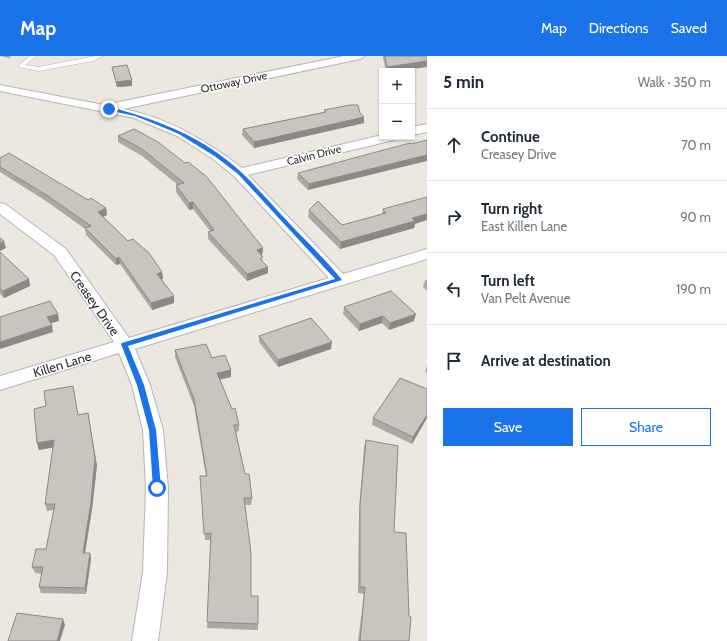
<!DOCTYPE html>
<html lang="en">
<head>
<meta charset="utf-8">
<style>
  :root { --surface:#fff; --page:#f2f2f3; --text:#1f2937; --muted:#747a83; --line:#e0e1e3; --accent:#1a73e8 }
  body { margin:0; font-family:Cabin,sans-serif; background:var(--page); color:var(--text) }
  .controls { position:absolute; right:12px; top:12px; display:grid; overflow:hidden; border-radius:0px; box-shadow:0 1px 3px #0004 }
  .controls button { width:36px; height:36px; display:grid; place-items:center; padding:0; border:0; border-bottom:1px solid var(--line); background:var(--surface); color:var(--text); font:20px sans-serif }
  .stop { position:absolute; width:12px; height:12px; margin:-9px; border:3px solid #1a73e8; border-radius:50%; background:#fff }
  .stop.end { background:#1a73e8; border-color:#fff; box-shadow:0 1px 4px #0008 }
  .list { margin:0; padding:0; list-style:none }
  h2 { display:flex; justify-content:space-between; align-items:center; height:52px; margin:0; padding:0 16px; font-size:17px }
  h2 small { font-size:13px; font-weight:400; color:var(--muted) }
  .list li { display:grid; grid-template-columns:26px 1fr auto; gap:12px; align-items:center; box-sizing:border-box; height:72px; padding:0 16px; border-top:1px solid var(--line) }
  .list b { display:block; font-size:15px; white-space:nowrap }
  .list p { margin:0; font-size:13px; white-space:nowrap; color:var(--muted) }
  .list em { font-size:13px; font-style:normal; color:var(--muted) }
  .actions { display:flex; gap:8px; padding:12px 16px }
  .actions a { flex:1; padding:9px 0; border:1px solid var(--accent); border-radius:0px; text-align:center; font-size:14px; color:var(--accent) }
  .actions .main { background:var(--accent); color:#fff }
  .icon { flex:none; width:22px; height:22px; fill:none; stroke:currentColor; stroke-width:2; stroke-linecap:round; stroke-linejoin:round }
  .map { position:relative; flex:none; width:427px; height:585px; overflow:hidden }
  header { display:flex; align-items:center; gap:24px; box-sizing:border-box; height:56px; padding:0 20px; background:var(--accent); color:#fff }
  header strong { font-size:19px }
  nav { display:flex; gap:22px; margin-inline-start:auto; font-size:14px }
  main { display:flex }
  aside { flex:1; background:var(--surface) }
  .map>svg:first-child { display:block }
</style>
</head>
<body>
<header>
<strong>Map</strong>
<nav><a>Map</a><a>Directions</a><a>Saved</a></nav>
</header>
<main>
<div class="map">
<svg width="427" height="585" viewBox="0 0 427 585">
  <rect width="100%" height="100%" fill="#ece8df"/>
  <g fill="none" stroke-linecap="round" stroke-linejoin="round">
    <defs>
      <path id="service" d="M30,0h6l-11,9 14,2 56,-11h8l-10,5 -54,10 -20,-4v-2z"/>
      <path id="minor" d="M344,0h21l-5,3 -237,50c44,8 84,32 119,59l140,-33v2h13l-1,3 -146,35 95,99 84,-25v10l-292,90 15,36 13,45 5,58 -1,84 -9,69h-26l11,-69 3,-84 -3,-58 -11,-45 -13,-32 -119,37v-14l114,-34 -60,-87 -54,-41v-11l5,1 61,45 63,89 200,-60 -95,-102 -21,-17 -36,-23 -43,-18 -134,-27v-6l109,21 5,-3z
        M427,68v8l-15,3v-8z"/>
    </defs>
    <use href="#service" stroke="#b2b4be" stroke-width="1"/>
    <use href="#minor" stroke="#b2b4be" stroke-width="2"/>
    <use href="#service" fill="#fff" fill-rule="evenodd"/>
    <use href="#minor" fill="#fff" fill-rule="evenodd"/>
  </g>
  <path fill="#aca9a3" d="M0,0h11l-2,2z
    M383,0h44l-29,15h-12l-3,-13z
    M112,11l20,19 -15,1 -4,-14z
    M324,54l36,3 4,4v6l-110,25 -12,-13 1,-6 81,-17z
    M134,73l129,119 -1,7h-1l2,7 5,5v6l-21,8 -39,-42v-7l2,-1 -17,-22 -4,1 -13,-18v-7h2l-36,-29 -24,-14v-6z
    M411,88l-103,46 -11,-11 1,-6z
    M0,102l106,50 1,7 -4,2 25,24 34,31 1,7h-1l12,24 -22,7 -32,-46 -4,1 -30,-30 -1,-6 -36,-26 -49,-31z
    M383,153l32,15 -1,4 -74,21 -32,-32 1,-7 33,15 40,-11z
    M0,196l29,27 1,7 -26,12 -4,-4z
    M425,224h2v11l-4,-4z
    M344,251l70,14 -25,9 -7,-7 -23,8 -16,-17z
    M259,280l72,13 -53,18 -19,-25z
    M175,294l37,8 19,19 -11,3 19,45v6l-3,1 9,42 7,24 -1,7h-6l6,91 7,28v6l-51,-2 4,-88h-6l-5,-64h6l-12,-70 -19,-49z
    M427,309v8l-2,-1z
    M427,333v29l-15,26 -40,-19 1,-7z
    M78,359l19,50 -5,44 -7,44h5l1,6 -5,35 -45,-1 -2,-6 3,-13 -7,-1 -3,-6 14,-18 8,-39 -7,1 -2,-7 8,-57 -14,3 -2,-7z
    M366,384l28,92 15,109h-51l6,-47 -6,-1 1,-82 5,-64z"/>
  <path fill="#8c8985" d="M427,5v6l-29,4h-12l1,-4z
    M132,24v6l-15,1 -1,-5z
    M364,61v6l-110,25v-6z
    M427,99v6l-119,29 1,-6z
    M193,146v7l-4,1v-7z
    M106,152l1,7 -9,4v-7z
    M427,158v6l-12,4 -1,4 -74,21 1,-7 71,-24z
    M4,185l2,7 -6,3v-8z
    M263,192l-1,7 -6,2 1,-7z
    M119,201l1,7 -4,1v-6z
    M268,211v6l-21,8v-7z
    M162,216l1,7 -5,1 -1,-6z
    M29,223l1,7 -26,12 -1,-7z
    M174,240v7l-22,7 -1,-7z
    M58,258l1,7 -10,3 -2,-7z
    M416,258l-2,7 -25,9 1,-7z
    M383,260l-1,7 -23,8 1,-7z
    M52,269l1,7 -53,17v-7z
    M332,286l-1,7 -53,18v-7z
    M231,314v7l-14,3v-7z
    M88,357l9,52 -5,44 -8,50 -1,-6z
    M427,359v3l-15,26 1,-7z
    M54,384l2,7 -17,3 -2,-7z
    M90,497l1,6 -5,35 -1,-6z
    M63,563l2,6 -5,16h-3z"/>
  <path fill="#c8c4be" stroke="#8c8985" d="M385,0h42v5l-40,6z
    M127,9l5,15 -16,2 -4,-15z
    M350,49h8l2,8 4,4 -110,25 -11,-13 83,-17 -2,-2z
    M134,73l24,13 27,21 3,-1 18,14 57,72 -6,2 6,7 -3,2 8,8 -21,7 -39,-42 6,-2 -21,-28 -4,1 -13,-18 8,-2 -42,-34 -24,-13z
    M427,84v15l-118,29 -11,-11 112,-30 1,1z
    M9,97l79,47 3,-2 15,10 -8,4 30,29 5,-2 16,14 13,19 -5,2 17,22 -23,7 -32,-46 -3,2 -31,-31 6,-2 -43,-30 -48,-29v-9z
    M427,141v17l-15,4 3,3 -74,21 -32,-32 9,-9 24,24 44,-12 -3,-4z
    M0,182l4,3 -4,2z
    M0,196l29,27 -26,12 -3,-2z
    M391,235l25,23 -26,9 -7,-7 -23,8 -16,-17z
    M50,245l8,13 -11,3 5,8 -52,17v-25z
    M311,262l21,24 -54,18 -19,-24z
    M206,288l6,14 13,-3 6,15 -14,3 15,36 3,-1 4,17h-5l11,49h4l3,24h-8l7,55v43h7v28l-51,-2 4,-89 -7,1 -4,-58h7l-13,-77 -19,-49z
    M400,322l27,11v26l-14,22 -40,-19z
    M73,330l5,29 10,-2 7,45 -4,44 -8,51h7l-5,35 -46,-1 4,-20h-11l4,-18h10l9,-45h-10l9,-64 -17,3 -3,-34 12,-3 -2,-15z
    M366,384l32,6 -4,86 12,1 3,83 2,1 -2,24h-49l5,-54h-5v-83z
    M17,557l46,6 -6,22h-49z"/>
  <path fill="#1a73e8" d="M109,51c48,12 96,31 132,65 17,16 33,35 49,52 17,18 36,36 52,56l-214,66 16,39 12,45 5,58 -4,3 -4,-3 -4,-58 -12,-45 -16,-41 1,-1 213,-64 -97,-105 -22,-17 -37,-23 -19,-8 -25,-10 -28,-6z"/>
  <g text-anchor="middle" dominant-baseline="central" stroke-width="3" stroke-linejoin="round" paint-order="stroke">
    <g font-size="11" fill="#2c2c2c" stroke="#fff">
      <text transform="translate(234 26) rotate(-12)">Ottoway Drive</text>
      <text transform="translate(314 99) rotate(-14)">Calvin Drive</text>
    </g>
    <g font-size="13" fill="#2c2c2c" stroke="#fff">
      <text transform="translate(95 247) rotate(55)">Creasey Drive</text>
      <text transform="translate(62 308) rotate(-17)">Killen Lane</text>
    </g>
  </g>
</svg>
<div class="controls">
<button>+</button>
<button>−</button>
</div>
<div class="stop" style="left:157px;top:432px"></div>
<div class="stop end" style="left:109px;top:53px"></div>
</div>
<aside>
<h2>5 min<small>Walk · 350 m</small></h2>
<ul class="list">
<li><svg class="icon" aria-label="ahead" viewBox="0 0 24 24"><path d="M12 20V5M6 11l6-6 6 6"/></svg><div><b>Continue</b><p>Creasey Drive</p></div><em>70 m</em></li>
<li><svg class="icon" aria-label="right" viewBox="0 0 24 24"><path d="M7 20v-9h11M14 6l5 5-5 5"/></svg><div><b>Turn right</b><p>East Killen Lane</p></div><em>90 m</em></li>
<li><svg class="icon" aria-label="left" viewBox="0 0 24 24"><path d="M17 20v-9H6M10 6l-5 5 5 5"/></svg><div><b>Turn left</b><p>Van Pelt Avenue</p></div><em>190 m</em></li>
<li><svg class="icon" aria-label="arrive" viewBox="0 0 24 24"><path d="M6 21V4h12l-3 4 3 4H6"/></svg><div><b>Arrive at destination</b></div></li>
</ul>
<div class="actions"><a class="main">Save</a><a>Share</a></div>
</aside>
</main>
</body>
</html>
